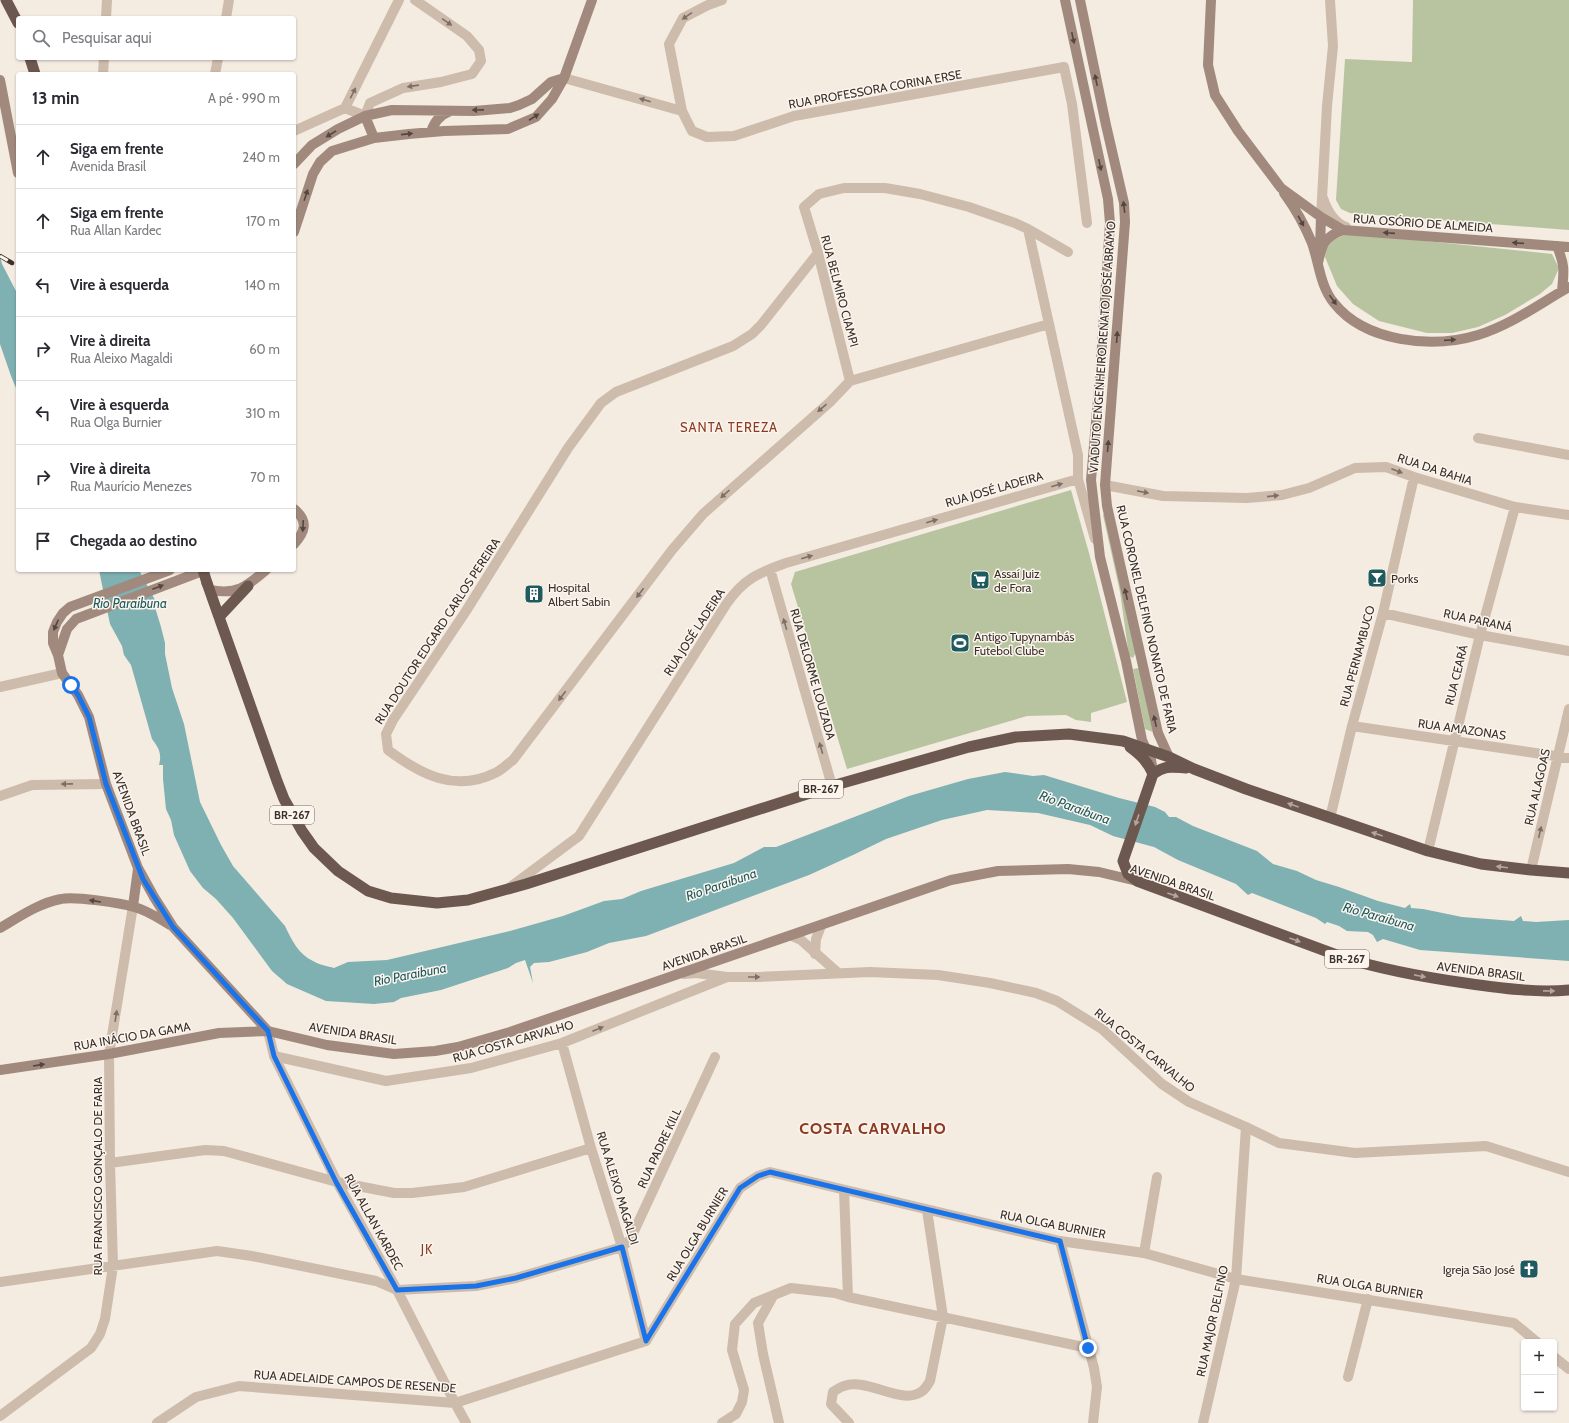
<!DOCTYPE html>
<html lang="pt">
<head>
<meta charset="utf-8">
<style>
  :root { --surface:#fff; --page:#f7f7f7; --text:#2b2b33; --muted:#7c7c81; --line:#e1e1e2 }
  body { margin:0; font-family:Cabin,sans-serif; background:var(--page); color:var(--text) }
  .controls { position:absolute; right:12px; bottom:12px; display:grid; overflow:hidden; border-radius:4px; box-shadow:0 1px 3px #0004 }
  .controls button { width:36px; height:36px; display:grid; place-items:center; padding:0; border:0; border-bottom:1px solid var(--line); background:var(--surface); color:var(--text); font:20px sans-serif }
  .stop { position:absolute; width:12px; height:12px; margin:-9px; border:3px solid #1a73e8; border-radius:50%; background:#fff }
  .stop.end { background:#1a73e8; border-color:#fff; box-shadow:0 1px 4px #0008 }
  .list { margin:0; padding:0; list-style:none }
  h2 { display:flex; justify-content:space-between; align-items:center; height:52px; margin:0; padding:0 16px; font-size:17px }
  h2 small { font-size:13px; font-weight:400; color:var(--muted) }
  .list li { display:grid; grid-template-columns:26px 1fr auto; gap:12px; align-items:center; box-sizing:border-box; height:64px; padding:0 16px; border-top:1px solid var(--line) }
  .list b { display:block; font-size:15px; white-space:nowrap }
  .list p { margin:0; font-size:13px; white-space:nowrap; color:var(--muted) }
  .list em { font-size:13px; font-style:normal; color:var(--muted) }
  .icon { flex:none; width:22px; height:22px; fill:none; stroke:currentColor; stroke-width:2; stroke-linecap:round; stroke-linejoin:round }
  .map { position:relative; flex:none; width:1569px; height:1423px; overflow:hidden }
  .search { position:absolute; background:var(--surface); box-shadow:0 1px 3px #0004; left:16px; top:16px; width:280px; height:44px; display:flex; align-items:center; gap:10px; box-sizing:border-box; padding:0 14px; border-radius:4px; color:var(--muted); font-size:15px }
  .panel { position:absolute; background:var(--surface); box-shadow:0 1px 3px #0004; left:16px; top:72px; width:280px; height:500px; border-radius:4px }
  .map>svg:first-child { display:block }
</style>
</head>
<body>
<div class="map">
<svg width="1569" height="1423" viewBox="0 0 1569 1423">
  <rect width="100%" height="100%" fill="#f4ebe1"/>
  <path fill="#b8c4a0" d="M1413,0h156v230l-219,-17 -9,-4 -5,-9 9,-141 67,3z
    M1346,234h12l194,20 7,14 -7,16 -12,10 -35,21 -27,12 -26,6h-25l-48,-12 -26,-17 -16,-18 -12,-29 1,-9 6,-7z
    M1071,490l18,63 38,149 -36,11v9l-15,-2 -10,-5 -39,1 -180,53 -56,-185 4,-12z
    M1104,514l32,138 -3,6 -4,-2 -9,-64 -17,-77z
    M1139,668l14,64 -8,-3 -12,-60z"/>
  <path fill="#7fb0b2" d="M0,256l2,8 16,31v98l-7,-17 -11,-32z
    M99,570h40l16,30 -1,4 7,23 4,16v11l7,34 12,36 16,78 21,43 12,21 52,60c6,13 14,29 28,35 6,4 15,5 21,7l14,-6 39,-2 123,-29 53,-15 41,-15 18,-2 19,-8 93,-28 30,-16h12l133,-51 59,-17 37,-7 28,4 11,-1 75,23 36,9 10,5 4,5h7l17,9 64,25 16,13 24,7 19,9 23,7 39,14 27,7 5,-4 1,4 12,1 39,8 52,4 7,-5 2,5 13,1 33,-2v41l-149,-11 -37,-11 -6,3 -4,-7 -5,-3 -21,-1 -8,-5 -12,-4 -2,2 -9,-6 -64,-25 -4,2 -12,-11 -58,-24 -24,-13 -41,-11 -23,-11 -52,-12 -51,-3 -45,10 -56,19 -33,16 -44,20 -163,61 -37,7 -22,9 -38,10 -15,1 -4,4 3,16 -8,-23 -9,3 -8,5 -67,22 -40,8 -7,4 -20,2 -48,-3 -39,-17 -15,-13 -39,-53 -17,-19 -13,-11 -13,-17 -16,-36 -3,-15 -5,-11 -3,-30v-14h-4c3,-11 0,-17 -7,-26l-21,-74 -7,-10 -2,-9 -12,-22z"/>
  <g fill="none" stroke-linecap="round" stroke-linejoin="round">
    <path stroke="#cdbbac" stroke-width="10" d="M399,0l-54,108 20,8 5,-13 33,-15 38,-6 31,-8 9,-13 -2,-11 -12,-14 -52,-36
      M722,0l-14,5 -25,13 -14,26 13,67 10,20 15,6 27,-1 60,-20 270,-49 8,37 15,119
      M106,18l1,-18
      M226,18l3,-18
      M103,74l1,-16
      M215,74l3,-16
      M564,78l118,33
      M294,131l51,-23
      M1028,229l50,226v24l17,60
      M818,253l-57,72 -9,9 -19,12 -117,46 -15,11 -33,45 -102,163 -73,109 -7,14 2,16c32,24 67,43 107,23 7,-3 12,-9 18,-13l159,-210 31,-36 127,-112 20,-21 199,-57
      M850,381l-32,-128 -14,-46 15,-13 25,-6h41l35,6 49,13 46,16 13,6 40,23
      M1478,438l91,17
      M1105,485l58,11 84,2 35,-3 27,-7 46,-20 31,-1 28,10 101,30 54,8
      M770,569l62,217
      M1383,613l97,22 89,16
      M0,687l62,-14
      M1352,726l217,32
      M0,796l32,-11 74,-1
      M1330,818l22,-92 31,-113 31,-136
      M1428,851l52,-216 35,-128
      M1531,870l38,-161
      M509,888l70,-52 148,-233c17,-24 31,-30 59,-40l292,-84
      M562,1043l29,105 31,99 24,94
      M274,1056l112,25 85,-13 91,-25 165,-66
      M110,1163l95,-13 19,1 113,31 57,11h18l52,-6 127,-39
      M844,1190l4,107
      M1060,1241l34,127 3,19 -4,36
      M1144,1253l13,-76
      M0,1282l217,-31 35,5 124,25 21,9 79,-4 40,-8 106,-31 8,-7 85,-183
      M773,1296l-15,27 5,31 16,69
      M1348,1377l20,-78
      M0,1416l91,-68 9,-14 5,-15 8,-53 -3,-103 -1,-109 24,-148
      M157,1423l39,-26 43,-11 216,17 11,20
      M722,1423l14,-9 6,-12 2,-12 -12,-40 3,-26 19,-21 37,-15 44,5 13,4 240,51
      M849,1423l-18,-19 2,-12c3,-2 7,-5 11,-6 22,-8 54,16 73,8 7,-2 10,-8 13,-13l13,-64 -16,-107
      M1203,1423l33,-144 10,-152"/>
    <path stroke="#cdbbac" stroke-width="10" d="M1323,198c4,12 10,24 23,29
      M1321,217l6,-111 6,-60 -3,-46
      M792,936l9,4 36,32
      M815,954l1,-15 5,-13
      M684,974l12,-1 31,4h31l112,-5 68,3 52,8 46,10 21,8 45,28 60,55 27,18 57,25 33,16 76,10 131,-7 83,26
      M268,1031l6,25 63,126 60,108 58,113 191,-62 94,-153 18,-12 12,-4 290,69 84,12 92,26 278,44 23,19
      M1554,1357l15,12"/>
    <path stroke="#a18a7d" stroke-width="10" d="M1065,0l43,199 2,24 -10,153 -9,104 9,77 26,104 16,79 9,20 2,11
      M1080,0l26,125 18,78 1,19 -20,263 2,21 51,227 11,24
      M1211,0l-3,65 7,30 23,36 43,57 40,29 22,13 226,17
      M0,80l18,93
      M365,116l9,22
      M431,132c3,-10 9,-17 19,-21
      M294,164l18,-19 26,-16 27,-13 27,-6 82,1 36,-3 9,-3 13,-6 19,-17 13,-4
      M1284,193c11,15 21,33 28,50 7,20 8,43 22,60 31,39 98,46 144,32 33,-10 61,-31 91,-48
      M294,232l19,-58 7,-12 12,-11 42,-13 35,-4 35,-3 64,-2 28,-12 16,-18 12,-21 28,-78
      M1557,246c8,20 7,24 5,45
      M1320,247l1,-30
      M1318,263c4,-19 6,-26 25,-33
      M294,509c15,12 11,23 0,35
      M170,570l-100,37 -7,6 -6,9 -4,10v11l5,12 4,18 16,22 11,22 17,67 32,84 16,29 19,30 95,104
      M210,590c27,5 36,-3 56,-20
      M58,655l9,-26 9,-10 129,-49
      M133,906l5,-37
      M0,928c19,-11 39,-25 61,-29 13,-3 60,4 73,8 13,3 24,11 36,18
      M0,1070l109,-16 110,-21 49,-2 59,14 67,9 41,-3 23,-4 52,-15 441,-152 47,-9 70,-2 31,3 38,9"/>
    <path stroke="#6c584f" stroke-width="11" d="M6,0l12,23
      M30,58l5,16
      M207,583l70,198 7,18 18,32 12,17 24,23 30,20 23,7 46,5 31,-3 58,-16 306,-98 137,-39 47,-10 53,-3 54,7 46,16 25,12 52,20 182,62 53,13 50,6 38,3
      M219,617l29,-31
      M1130,747c11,8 18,15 23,27
      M1186,768c-15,-1 -20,-3 -33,6l-30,87 5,13 9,7 205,76c41,13 81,20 123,26 35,5 69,10 104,7"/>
    <defs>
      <path id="rail" d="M0,256l12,7"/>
    </defs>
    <use href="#rail" stroke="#3b302b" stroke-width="4.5"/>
    <use href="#rail" stroke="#fbf5ee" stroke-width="3" stroke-dasharray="9" stroke-linecap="butt"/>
    <path stroke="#6c584f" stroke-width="11" d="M203,570l4,13"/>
  </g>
  <defs><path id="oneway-solid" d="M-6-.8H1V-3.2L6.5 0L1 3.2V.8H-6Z"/></defs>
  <g fill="#7d6f65">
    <use href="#oneway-solid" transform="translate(687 16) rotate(146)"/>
    <use href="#oneway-solid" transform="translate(447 22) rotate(35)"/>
    <use href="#oneway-solid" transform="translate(413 86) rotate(172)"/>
    <use href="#oneway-solid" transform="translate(353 93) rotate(-63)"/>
    <use href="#oneway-solid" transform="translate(645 100) rotate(-164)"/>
    <use href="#oneway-solid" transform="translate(822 408) rotate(139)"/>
    <use href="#oneway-solid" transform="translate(1397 471) rotate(21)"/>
    <use href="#oneway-solid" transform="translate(1057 485) rotate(-16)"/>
    <use href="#oneway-solid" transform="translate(1143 492) rotate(11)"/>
    <use href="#oneway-solid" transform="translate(725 494) rotate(138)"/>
    <use href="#oneway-solid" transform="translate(1273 496) rotate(-6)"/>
    <use href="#oneway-solid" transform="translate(932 521) rotate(-16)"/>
    <use href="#oneway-solid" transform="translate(807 557) rotate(-16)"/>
    <use href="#oneway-solid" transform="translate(640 593) rotate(127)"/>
    <use href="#oneway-solid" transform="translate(785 624) rotate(-106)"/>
    <use href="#oneway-solid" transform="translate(562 696) rotate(127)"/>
    <use href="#oneway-solid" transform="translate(821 748) rotate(-106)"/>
    <use href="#oneway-solid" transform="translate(67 784) rotate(179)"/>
    <use href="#oneway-solid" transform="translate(1540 832) rotate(-77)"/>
    <use href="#oneway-solid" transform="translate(754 977)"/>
    <use href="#oneway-solid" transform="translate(116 1016) rotate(-81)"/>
    <use href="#oneway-solid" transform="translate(598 1029) rotate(-22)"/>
  </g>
  <g fill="#544640">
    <use href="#oneway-solid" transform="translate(1073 38) rotate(78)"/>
    <use href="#oneway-solid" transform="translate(1096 80) rotate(-102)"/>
    <use href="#oneway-solid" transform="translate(478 110) rotate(179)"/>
    <use href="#oneway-solid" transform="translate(534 117) rotate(-33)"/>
    <use href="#oneway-solid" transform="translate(331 134) rotate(148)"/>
    <use href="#oneway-solid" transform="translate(407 134) rotate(-6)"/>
    <use href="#oneway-solid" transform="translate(1100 165) rotate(78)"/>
    <use href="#oneway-solid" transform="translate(306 195) rotate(-72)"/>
    <use href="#oneway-solid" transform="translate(1124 207) rotate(-97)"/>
    <use href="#oneway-solid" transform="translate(1301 221) rotate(61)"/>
    <use href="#oneway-solid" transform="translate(1389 233) rotate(-176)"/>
    <use href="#oneway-solid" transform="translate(1518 243) rotate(-176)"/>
    <use href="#oneway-solid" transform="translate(1333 300) rotate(54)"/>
    <use href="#oneway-solid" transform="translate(1117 337) rotate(-86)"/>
    <use href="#oneway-solid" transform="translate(1450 340) rotate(-4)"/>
    <use href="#oneway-solid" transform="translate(1108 446) rotate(-85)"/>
    <use href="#oneway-solid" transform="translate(303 526) rotate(93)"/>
    <use href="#oneway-solid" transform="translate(158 587) rotate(-21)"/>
    <use href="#oneway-solid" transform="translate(1126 594) rotate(-103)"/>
    <use href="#oneway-solid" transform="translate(56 625) rotate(114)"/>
    <use href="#oneway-solid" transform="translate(1155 721) rotate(-103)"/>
    <use href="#oneway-solid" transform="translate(95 901) rotate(-171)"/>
    <use href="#oneway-solid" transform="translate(39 1065) rotate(-9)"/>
  </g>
  <g fill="#b4a69e">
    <use href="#oneway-solid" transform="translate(1293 805) rotate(-161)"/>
    <use href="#oneway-solid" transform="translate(1137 820) rotate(109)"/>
    <use href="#oneway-solid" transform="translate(1377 834) rotate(-161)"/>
    <use href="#oneway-solid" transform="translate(1502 867) rotate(-173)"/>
    <use href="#oneway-solid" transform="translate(1173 895) rotate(20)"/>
    <use href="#oneway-solid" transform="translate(1295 940) rotate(20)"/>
    <use href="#oneway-solid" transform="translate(1420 976) rotate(11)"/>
    <use href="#oneway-solid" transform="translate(1549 991) rotate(1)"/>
  </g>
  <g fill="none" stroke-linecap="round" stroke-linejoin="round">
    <path stroke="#1a73e8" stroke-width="5" d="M71,685l7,10 11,22 17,67 37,95 30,48 95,104 6,25 62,126 61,108 79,-4 40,-8 106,-31 24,94 94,-153 18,-12 12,-4 290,69 28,107"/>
  </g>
  <defs>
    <symbol id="bar-square" viewBox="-11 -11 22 22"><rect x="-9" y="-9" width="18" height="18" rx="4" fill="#1f5a5e" stroke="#fbf5ee"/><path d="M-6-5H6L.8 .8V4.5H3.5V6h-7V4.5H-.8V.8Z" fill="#fff"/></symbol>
    <symbol id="supermarket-square" viewBox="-11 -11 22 22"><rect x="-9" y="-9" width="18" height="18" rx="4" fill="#1f5a5e" stroke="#fbf5ee"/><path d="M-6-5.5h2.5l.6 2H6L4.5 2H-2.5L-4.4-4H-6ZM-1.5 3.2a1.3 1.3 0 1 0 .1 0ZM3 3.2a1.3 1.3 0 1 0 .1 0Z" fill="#fff"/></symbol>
    <symbol id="building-square" viewBox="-11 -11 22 22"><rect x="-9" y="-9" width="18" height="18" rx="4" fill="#1f5a5e" stroke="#fbf5ee"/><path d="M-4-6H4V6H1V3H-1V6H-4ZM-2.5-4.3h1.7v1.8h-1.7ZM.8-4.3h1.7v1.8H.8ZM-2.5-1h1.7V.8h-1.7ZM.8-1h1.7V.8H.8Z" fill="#fff"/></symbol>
    <symbol id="stadium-square" viewBox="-11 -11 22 22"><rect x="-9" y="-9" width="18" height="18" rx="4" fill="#1f5a5e" stroke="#fbf5ee"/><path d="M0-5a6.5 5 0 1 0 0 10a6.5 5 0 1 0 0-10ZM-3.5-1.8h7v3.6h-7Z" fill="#fff"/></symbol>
    <symbol id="church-square" viewBox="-11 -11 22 22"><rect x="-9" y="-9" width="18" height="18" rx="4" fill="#1f5a5e" stroke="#fbf5ee"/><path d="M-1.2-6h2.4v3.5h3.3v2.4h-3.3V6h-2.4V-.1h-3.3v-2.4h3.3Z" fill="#fff"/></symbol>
  </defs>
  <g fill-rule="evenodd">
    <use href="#bar-square" x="1366" y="567" width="22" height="22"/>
    <use href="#supermarket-square" x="969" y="569" width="22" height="22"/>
    <use href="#building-square" x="523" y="583" width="22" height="22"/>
    <use href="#stadium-square" x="949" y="632" width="22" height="22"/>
    <use href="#church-square" x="1518" y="1258" width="22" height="22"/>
  </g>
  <g text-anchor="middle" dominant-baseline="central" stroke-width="3" stroke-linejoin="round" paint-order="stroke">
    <g fill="#fbf5ee" stroke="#756b66" stroke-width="1">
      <rect x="799" y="780" width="44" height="18" rx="3"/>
      <rect x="270" y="806" width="44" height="18" rx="3"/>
      <rect x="1325" y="950" width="44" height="18" rx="3"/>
    </g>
    <g font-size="11" font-weight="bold" fill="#3b302b">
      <text x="821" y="789">BR-267</text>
      <text x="292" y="815">BR-267</text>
      <text x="1347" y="959">BR-267</text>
    </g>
    <g font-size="12" fill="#3b302b" stroke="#fbf5ee">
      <text transform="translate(875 89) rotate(-10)">RUA PROFESSORA CORINA ERSE</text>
      <text transform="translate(1423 223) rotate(4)">RUA OSÓRIO DE ALMEIDA</text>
      <text transform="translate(840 291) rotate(75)">RUA BELMIRO CIAMPI</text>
      <text transform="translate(1102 347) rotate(-86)">VIADUTO ENGENHEIRO RENATO JOSÉ ABRAMO</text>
      <text transform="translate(1435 469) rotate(18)">RUA DA BAHIA</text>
      <text transform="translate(994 489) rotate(-16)">RUA JOSÉ LADEIRA</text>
      <text transform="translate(1147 619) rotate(77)">RUA CORONEL DELFINO NONATO DE FARIA</text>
      <text transform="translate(1478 620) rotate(12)">RUA PARANÁ</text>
      <text transform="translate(437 631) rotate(-57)">RUA DOUTOR EDGARD CARLOS PEREIRA</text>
      <text transform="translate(694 632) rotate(-57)">RUA JOSÉ LADEIRA</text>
      <text transform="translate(1357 656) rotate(-75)">RUA PERNAMBUCO</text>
      <text transform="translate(813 674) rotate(74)">RUA DELORME LOUZADA</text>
      <text transform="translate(1456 675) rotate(-76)">RUA CEARÁ</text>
      <text transform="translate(1462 729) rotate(8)">RUA AMAZONAS</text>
      <text transform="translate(1537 787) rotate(-77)">RUA ALAGOAS</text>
      <text transform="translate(132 813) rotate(70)">AVENIDA BRASIL</text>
      <text transform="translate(1173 882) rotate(19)">AVENIDA BRASIL</text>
      <text transform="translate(704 952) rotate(-19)">AVENIDA BRASIL</text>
      <text transform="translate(1481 971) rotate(7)">AVENIDA BRASIL</text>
      <text transform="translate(353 1033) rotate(9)">AVENIDA BRASIL</text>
      <text transform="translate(132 1036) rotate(-10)">RUA INÁCIO DA GAMA</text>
      <text transform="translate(513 1041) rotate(-16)">RUA COSTA CARVALHO</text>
      <text transform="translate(1145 1050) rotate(39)">RUA COSTA CARVALHO</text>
      <text transform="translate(659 1148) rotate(-65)">RUA PADRE KILL</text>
      <text transform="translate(97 1176) rotate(-90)">RUA FRANCISCO GONÇALO DE FARIA</text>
      <text transform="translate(618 1188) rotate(73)">RUA ALEIXO MAGALDI</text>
      <text transform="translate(374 1222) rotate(61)">RUA ALLAN KARDEC</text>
      <text transform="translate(1053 1224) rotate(11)">RUA OLGA BURNIER</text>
      <text transform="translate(697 1234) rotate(-59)">RUA OLGA BURNIER</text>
      <text transform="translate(1370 1286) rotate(9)">RUA OLGA BURNIER</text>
      <text transform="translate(1212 1321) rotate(-78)">RUA MAJOR DELFINO</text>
      <text transform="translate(355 1381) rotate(4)">RUA ADELAIDE CAMPOS DE RESENDE</text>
    </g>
    <g font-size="12" fill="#3b302b" stroke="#fbf5ee" text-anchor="start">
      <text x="994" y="573">Assaí Juiz<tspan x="994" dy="14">de Fora</tspan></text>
      <text x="1391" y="578">Porks</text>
      <text x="548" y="587">Hospital<tspan x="548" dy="14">Albert Sabin</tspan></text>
      <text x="974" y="636">Antigo Tupynambás<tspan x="974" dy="14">Futebol Clube</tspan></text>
      <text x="1515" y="1269" text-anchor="end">Igreja São José</text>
    </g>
    <g font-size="13" letter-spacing="1" fill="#8c3b22" stroke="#fbf5ee">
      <text x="729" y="427">SANTA TEREZA</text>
      <text x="427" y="1249">JK</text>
    </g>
    <g font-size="13" font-style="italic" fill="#1f5a5e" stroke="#fbf5ee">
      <text x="130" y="603">Rio Paraibuna</text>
      <text transform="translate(1075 807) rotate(20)">Rio Paraibuna</text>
      <text transform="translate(721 884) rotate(-19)">Rio Paraibuna</text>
      <text transform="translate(1379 916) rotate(16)">Rio Paraibuna</text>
      <text transform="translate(410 974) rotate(-11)">Rio Paraibuna</text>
    </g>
    <g font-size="16" font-weight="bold" letter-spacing="1" fill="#8c3b22" stroke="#fbf5ee">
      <text x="873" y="1128">COSTA CARVALHO</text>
    </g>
  </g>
</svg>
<div class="controls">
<button>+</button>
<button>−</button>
</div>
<div class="stop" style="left:71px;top:685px"></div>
<div class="stop end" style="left:1088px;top:1348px"></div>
<div class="search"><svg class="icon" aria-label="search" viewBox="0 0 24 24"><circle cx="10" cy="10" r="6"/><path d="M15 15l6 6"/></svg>Pesquisar aqui</div>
<section class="panel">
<h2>13 min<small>A pé · 990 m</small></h2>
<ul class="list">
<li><svg class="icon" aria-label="ahead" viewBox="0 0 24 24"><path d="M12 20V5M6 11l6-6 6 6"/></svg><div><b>Siga em frente</b><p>Avenida Brasil</p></div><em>240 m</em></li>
<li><svg class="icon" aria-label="ahead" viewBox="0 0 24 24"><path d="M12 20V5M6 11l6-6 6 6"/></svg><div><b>Siga em frente</b><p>Rua Allan Kardec</p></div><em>170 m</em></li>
<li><svg class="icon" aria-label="left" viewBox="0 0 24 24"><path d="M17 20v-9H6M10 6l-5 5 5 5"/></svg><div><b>Vire à esquerda</b></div><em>140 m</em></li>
<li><svg class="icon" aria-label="right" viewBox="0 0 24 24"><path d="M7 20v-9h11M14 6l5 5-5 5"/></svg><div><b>Vire à direita</b><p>Rua Aleixo Magaldi</p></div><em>60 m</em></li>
<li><svg class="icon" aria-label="left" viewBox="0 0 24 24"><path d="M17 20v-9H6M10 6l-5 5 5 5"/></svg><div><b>Vire à esquerda</b><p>Rua Olga Burnier</p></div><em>310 m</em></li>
<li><svg class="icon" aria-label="right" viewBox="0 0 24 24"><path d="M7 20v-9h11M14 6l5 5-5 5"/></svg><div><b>Vire à direita</b><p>Rua Maurício Menezes</p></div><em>70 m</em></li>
<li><svg class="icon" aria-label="arrive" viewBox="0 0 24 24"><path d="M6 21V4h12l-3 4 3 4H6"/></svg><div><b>Chegada ao destino</b></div></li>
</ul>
</section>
</div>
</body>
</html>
